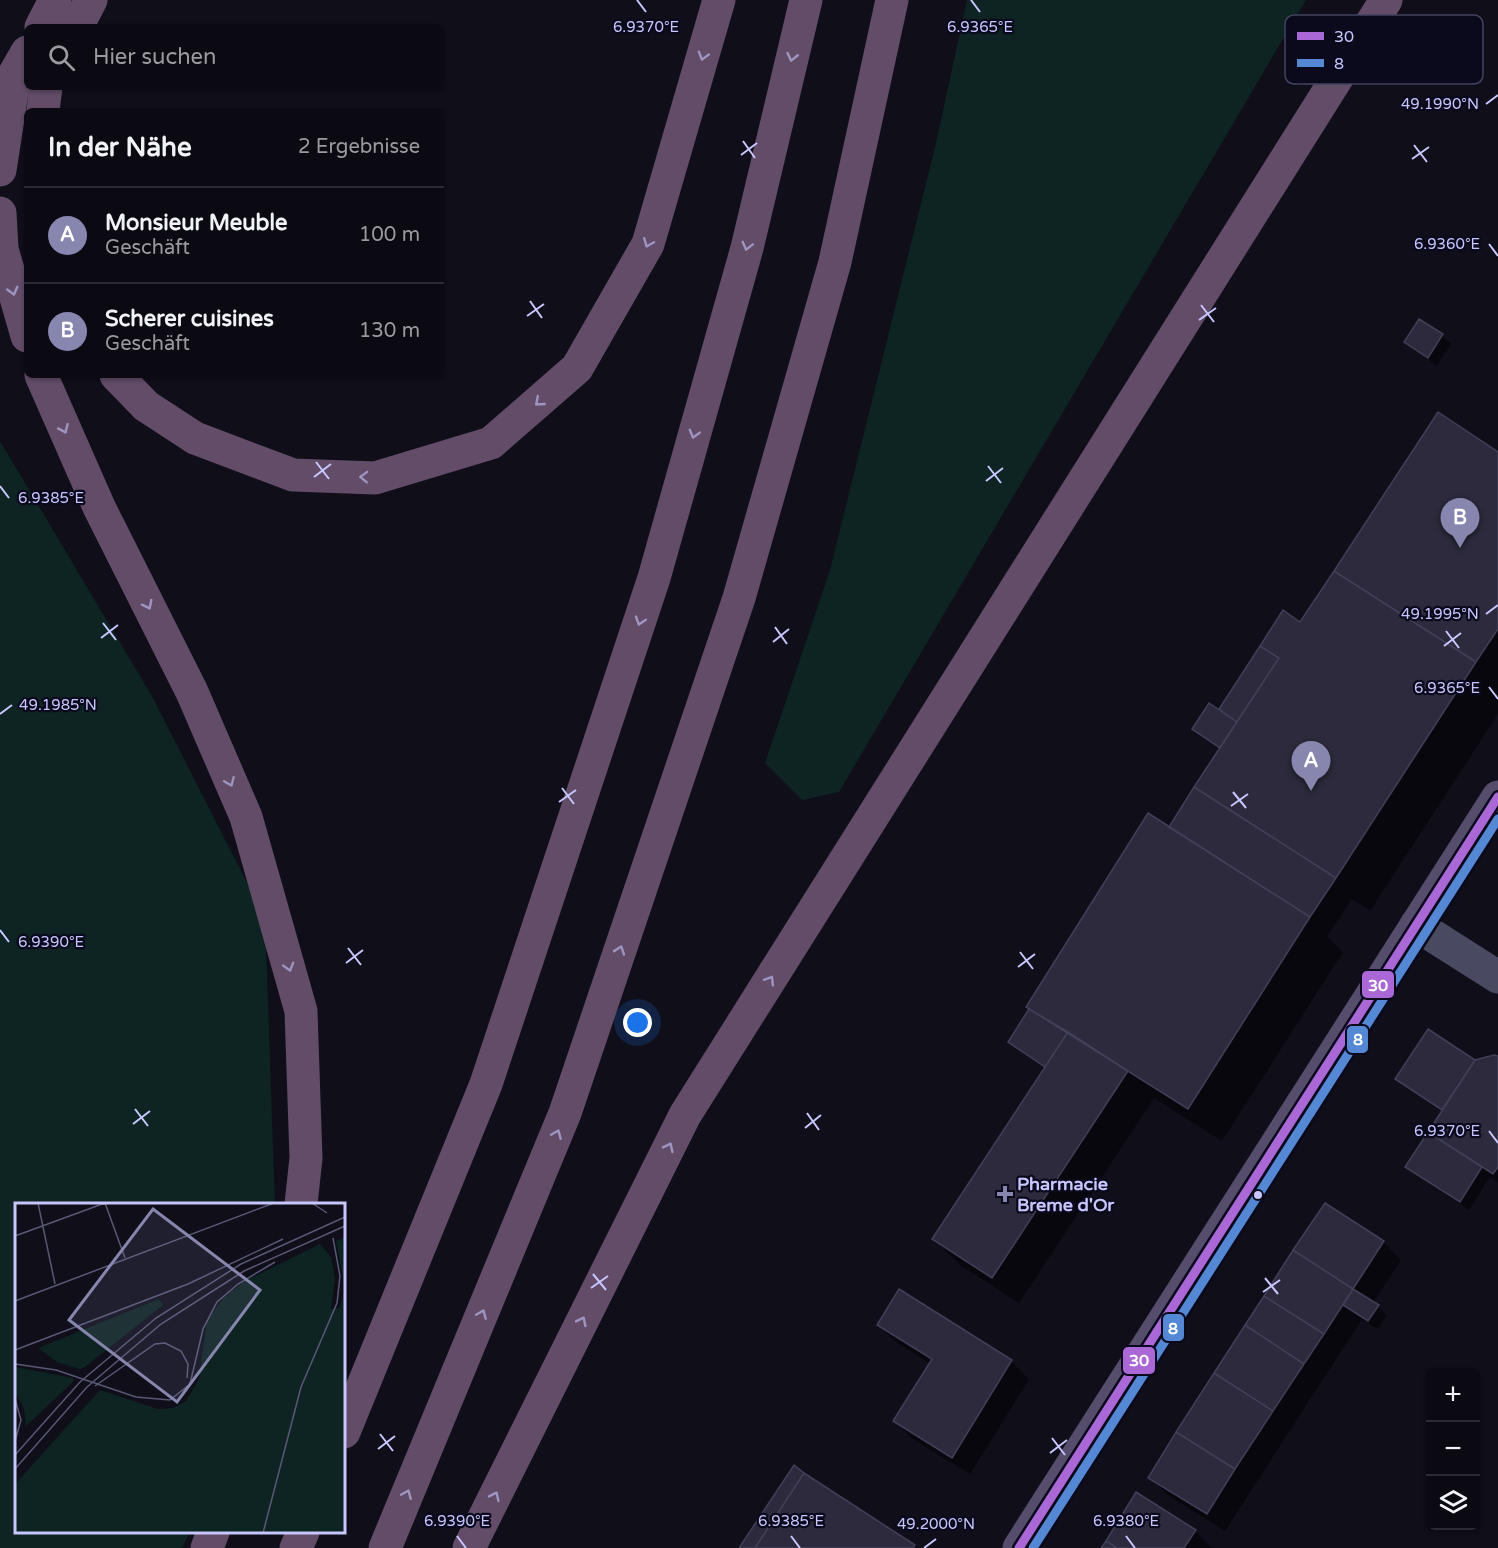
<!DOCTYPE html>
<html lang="de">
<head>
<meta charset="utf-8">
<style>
  :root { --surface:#0b0a13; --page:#191821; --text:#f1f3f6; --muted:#9a9aa0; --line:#2b2b33; --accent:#8786ae }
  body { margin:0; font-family:"Varela Round",sans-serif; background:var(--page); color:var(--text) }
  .controls { position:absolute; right:18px; bottom:18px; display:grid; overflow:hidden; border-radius:9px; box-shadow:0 2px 4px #0004 }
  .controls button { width:54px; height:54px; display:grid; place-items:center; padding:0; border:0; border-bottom:2px solid var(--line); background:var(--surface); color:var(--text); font:30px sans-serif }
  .you { position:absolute; left:638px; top:1023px; width:21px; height:21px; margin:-15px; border:4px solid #fff; border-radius:50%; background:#1a73e8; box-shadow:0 0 0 9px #1a73e833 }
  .badge { display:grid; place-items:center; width:39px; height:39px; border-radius:50%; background:var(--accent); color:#fff; font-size:20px; font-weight:700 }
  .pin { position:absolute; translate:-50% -50px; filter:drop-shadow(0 2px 3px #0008) }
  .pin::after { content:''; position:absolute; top:32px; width:21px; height:18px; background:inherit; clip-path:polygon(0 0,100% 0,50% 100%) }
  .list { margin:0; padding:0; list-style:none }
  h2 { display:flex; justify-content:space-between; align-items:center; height:78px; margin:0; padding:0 24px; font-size:26px }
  h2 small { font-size:20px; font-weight:400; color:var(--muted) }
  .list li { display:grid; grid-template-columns:39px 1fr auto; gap:18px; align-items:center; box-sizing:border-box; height:96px; padding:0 24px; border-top:2px solid var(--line) }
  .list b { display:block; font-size:22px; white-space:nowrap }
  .list p { margin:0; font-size:20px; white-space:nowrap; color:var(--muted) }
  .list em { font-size:20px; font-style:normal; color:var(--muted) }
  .icon { flex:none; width:33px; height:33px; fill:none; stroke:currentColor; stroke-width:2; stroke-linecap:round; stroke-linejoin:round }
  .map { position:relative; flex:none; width:1498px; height:1548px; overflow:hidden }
  .search { position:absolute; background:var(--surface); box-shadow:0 2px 4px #0004; left:24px; top:24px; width:420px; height:66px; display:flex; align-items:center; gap:15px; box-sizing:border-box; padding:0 21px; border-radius:9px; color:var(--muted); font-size:22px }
  .panel { position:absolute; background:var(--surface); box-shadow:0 2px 4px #0004; left:24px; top:108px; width:420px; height:270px; border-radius:9px }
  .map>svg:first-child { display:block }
</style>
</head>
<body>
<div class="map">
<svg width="1498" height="1548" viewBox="0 0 1498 1548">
  <rect width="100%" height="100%" fill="#0f0e19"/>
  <path fill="#0d2422" d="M967,0h339l-467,792 -37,8 -37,-37 65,-193 106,-427z
    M0,441l153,257 112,220 10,286h-259v328h174l-8,16h-182z"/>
  <path fill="#0007" d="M1442,336l9,8 -14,22 -31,-24z
    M1498,454v260l-128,197 -18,-12 -25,37 16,16 -121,189 -68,-43 -135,205 -59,-38 -26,-26 112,-170 -36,-27 21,-33 138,-180 52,-79 -27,-21 25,-17 64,-100 18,13z
    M1429,1031l45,31 13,-5h11v125l-8,-5 -21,33 -53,-35 -9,-8 36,-55 -46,-33z
    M1383,1242l18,18 -28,43 14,12 -10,14 -15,-10 -137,212 -57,-36 -18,-18z
    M879,1325l132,36 18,18 -59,95 -57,-35 -18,-18 36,-57 -34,-21z
    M1195,1531l17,17h-110z"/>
  <path fill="#2c2a3c" stroke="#414058" stroke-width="1.5" d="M1419,319l24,15 -15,24 -24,-16z
    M1438,412l60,40v177l-22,33 -142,-91z
    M1334,571l142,91 -140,216 -142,-91 85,-129 -19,-12 23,-36 17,12z
    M1260,646l19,12 -42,64 -18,-13z
    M1209,703l28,19 -17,26 -28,-19z
    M1194,787l142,91 -26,39 -141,-90z
    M1148,813l162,104 -122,192 -162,-102z
    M1029,1009l39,23 -23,35 -37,-25z
    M1428,1029l47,31 -33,50 -47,-31z
    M1068,1032l60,39 -136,207 -60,-39z
    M1494,1055l4,1v111l-5,7 -65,-42 47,-72z
    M1428,1132l54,35 -22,35 -55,-35z
    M1325,1203l59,38 -31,48 -60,-39z
    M1293,1250l60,39 -29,45 -60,-38z
    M899,1289l113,71 -60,98 -59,-37 39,-62 -55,-34z
    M1353,1289l26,16 -11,16 -25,-16z
    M1264,1296l60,38 -20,30 -59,-39z
    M1245,1325l59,39 -31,47 -59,-38z
    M1214,1373l59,38 -38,58 -59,-37z
    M1176,1432l59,37 -28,45 -59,-36z
    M794,1465l10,8 -49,75h-16z
    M804,1473l111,72 -2,3h-158z
    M1136,1492l60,38 -12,18h-67l-11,-7z
    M1106,1541l11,7h-16z"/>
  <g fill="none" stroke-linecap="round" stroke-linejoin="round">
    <path stroke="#494a62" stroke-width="33" d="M1416,925l82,52"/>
    <path stroke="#564d6d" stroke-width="33" d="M1019,1548l479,-751"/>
    <path stroke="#624c68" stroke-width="33" d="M41,27l14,-27
      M77,27l14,-27
      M43,111l3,-24
      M0,170l15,-97 12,-21
      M0,213l2,36 25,87
      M41,375l58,132 93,185 54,125 55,194 5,147 -5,46
      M116,375l30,31 49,32 98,37 82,3 116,-35 86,-75 71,-124 71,-244
      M344,1432l142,-348 168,-506 93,-330 59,-248
      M207,1548l6,-16
      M296,1548l7,-16
      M385,1548l180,-435 174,-515 96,-336 57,-262
      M469,1548l216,-433 701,-1115"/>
    <defs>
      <path id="bus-1" d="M1019,1548l479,-751"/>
      <path id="bus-2" d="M1033,1548l465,-729"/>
    </defs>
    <use href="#bus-1" stroke="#0b0a1d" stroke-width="14"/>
    <use href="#bus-2" stroke="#0b0a1d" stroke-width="14"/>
    <use href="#bus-1" stroke="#a968d6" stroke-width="9"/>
    <use href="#bus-2" stroke="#5488d4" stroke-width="9"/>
  </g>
  <defs><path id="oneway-chevron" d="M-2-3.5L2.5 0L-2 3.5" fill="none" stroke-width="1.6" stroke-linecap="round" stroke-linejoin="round" transform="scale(1.5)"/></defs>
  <g stroke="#9f95c3">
    <use href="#oneway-chevron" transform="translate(703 56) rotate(106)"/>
    <use href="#oneway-chevron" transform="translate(792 57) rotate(103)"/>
    <use href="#oneway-chevron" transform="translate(648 243) rotate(112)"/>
    <use href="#oneway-chevron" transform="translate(747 246) rotate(104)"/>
    <use href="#oneway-chevron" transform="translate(13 291) rotate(75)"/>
    <use href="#oneway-chevron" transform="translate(539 402) rotate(139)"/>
    <use href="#oneway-chevron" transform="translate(64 429) rotate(66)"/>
    <use href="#oneway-chevron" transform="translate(694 434) rotate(106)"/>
    <use href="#oneway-chevron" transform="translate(364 477) rotate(-178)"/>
    <use href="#oneway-chevron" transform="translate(148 605) rotate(63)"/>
    <use href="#oneway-chevron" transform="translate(640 621) rotate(108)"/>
    <use href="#oneway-chevron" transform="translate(230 782) rotate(67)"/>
    <use href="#oneway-chevron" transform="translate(620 950) rotate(-71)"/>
    <use href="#oneway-chevron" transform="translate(289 967) rotate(74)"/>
    <use href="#oneway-chevron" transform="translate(770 980) rotate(-58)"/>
    <use href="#oneway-chevron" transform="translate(557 1134) rotate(-67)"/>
    <use href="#oneway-chevron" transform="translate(669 1147) rotate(-64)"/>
    <use href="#oneway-chevron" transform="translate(482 1314) rotate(-67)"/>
    <use href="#oneway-chevron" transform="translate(582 1321) rotate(-64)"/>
    <use href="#oneway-chevron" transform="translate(407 1494) rotate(-67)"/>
    <use href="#oneway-chevron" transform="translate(495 1496) rotate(-64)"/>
  </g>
  <path fill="none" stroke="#c7c6ff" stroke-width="2" d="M637,0l9,12M971,0l9,12M1486,104l12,-9M743,141l12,17M1414,145l13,17M741,155l16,-12M1412,159l17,-12M1489,244l9,12M530,301l12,17M1201,305l13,17M527,316l17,-12M1199,320l17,-12M316,462l13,17M988,466l13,17M314,477l17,-13M986,481l17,-13M0,486l9,12M1486,614l12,-9M103,623l13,17M775,627l12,17M1446,631l13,17M101,638l17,-13M773,642l16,-13M1444,646l17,-13M1489,687l9,12M0,714l12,-9M562,788l12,16M1233,792l13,16M559,802l17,-12M1231,806l17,-12M0,930l9,12M348,948l13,17M1020,952l13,17M346,963l17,-13M1018,967l17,-13M135,1109l13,17M807,1113l12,17M133,1124l17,-13M805,1128l16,-13M1489,1131l9,12M593,1274l13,16M1265,1278l13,16M591,1288l17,-12M1263,1292l17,-12M380,1434l13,17M1052,1438l13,17M378,1449l17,-13M1050,1453l17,-13M457,1536l9,12M791,1536l9,12M1126,1536l9,12M924,1548l12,-9"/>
  <path fill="#8786ae" stroke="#0b0a1d" stroke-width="2" d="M1002 1185h6v6h6v6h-6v6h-6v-6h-6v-6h6z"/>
  <circle fill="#c7c6ff" stroke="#0b0a1d" stroke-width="2" cx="1258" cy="1195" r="5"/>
  <g text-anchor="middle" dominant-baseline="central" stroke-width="4.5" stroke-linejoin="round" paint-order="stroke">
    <g font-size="18" font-weight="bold" fill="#c7c6ff" stroke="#0b0a1d" text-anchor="start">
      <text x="1017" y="1184">Pharmacie<tspan x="1017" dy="21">Breme d'Or</tspan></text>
    </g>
  </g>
  <g transform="translate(15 1203)">
    <rect width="330" height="330" fill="#0f0e19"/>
    <path d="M330,34v296h-330v-49l85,-94 58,19 15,-1 13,-7 13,-22 8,-58 16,-23 22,-17 75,-37 11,13 4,22 -4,30 9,-2 5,-19 -9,-47zM144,96l4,6 -78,62 -6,2 -22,-7 -19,-14zM0,164l58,11 1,3 -48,45 -2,-17 -9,-17z" fill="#0d2422"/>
    <path fill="none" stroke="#595875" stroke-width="1.5" d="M23,0l17,81M90,0l20,55M297,0l15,10M0,33l90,-33M0,98l259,-98M0,147l173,-66 95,-45M0,161l41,6 80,27 34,3 20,-16 13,-55 14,-27 21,-18 37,-22M80,183l60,-42 10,-1 16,8 7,13 -1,14M0,196l6,21 -6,21M0,252l65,-73 76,-64 85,-54 104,-47M0,266l72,-82 74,-63 83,-53 101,-45M248,330l38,-146 36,-84 3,-27 -7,-38"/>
    <path fill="#8786ae" fill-opacity="0.15" stroke="#8786ae" stroke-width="3" d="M138,6l107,81 -83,112 -108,-82z"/>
    <rect width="330" height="330" fill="none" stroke="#c7c6ff" stroke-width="3"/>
  </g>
  <rect x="1285" y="15" width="198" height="69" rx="9" fill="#0b0a1d" stroke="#434261" stroke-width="1.5"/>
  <rect x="1297" y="32" width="27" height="8" fill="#a968d6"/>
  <rect x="1297" y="59" width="27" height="8" fill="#5488d4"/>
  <g font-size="16" fill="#c7c6ff">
    <text x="1334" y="42">30</text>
    <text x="1334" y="69">8</text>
  </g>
  <g font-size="15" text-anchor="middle" fill="#c7c6ff" stroke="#0b0a1d" stroke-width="4.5" stroke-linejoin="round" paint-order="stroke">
    <text x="646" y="32">6.9370°E</text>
    <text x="980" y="32">6.9365°E</text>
    <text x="1440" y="109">49.1990°N</text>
    <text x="1447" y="249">6.9360°E</text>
    <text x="51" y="503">6.9385°E</text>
    <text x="1440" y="619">49.1995°N</text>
    <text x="1447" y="693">6.9365°E</text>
    <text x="58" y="710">49.1985°N</text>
    <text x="51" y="947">6.9390°E</text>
    <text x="1447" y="1136">6.9370°E</text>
    <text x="457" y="1526">6.9390°E</text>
    <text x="791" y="1526">6.9385°E</text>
    <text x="1126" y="1526">6.9380°E</text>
    <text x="936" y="1529">49.2000°N</text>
  </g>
  <g stroke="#0b0a1d" stroke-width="2">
    <rect x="1361" y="970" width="34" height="29" rx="6" fill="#a968d6"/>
    <rect x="1346" y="1025" width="23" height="29" rx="6" fill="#5488d4"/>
    <rect x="1162" y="1313" width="23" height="29" rx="6" fill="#5488d4"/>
    <rect x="1122" y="1346" width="34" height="29" rx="6" fill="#a968d6"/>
  </g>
  <g font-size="16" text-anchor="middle" font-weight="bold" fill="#fff">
    <text x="1378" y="991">30</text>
    <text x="1358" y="1045">8</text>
    <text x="1173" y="1334">8</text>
    <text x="1139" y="1366">30</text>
  </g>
</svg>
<div class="controls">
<button>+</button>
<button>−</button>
<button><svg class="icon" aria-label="layers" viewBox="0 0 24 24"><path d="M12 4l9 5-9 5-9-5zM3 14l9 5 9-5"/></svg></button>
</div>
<div class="you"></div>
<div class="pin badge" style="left:1311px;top:791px">A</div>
<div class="pin badge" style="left:1460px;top:548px">B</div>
<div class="search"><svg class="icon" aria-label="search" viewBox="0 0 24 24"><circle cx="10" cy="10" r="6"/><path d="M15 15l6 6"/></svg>Hier suchen</div>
<section class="panel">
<h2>In der Nähe<small>2 Ergebnisse</small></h2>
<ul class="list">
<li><span class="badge">A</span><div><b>Monsieur Meuble</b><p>Geschäft</p></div><em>100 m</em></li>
<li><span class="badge">B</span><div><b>Scherer cuisines</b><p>Geschäft</p></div><em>130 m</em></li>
</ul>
</section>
</div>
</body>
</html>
